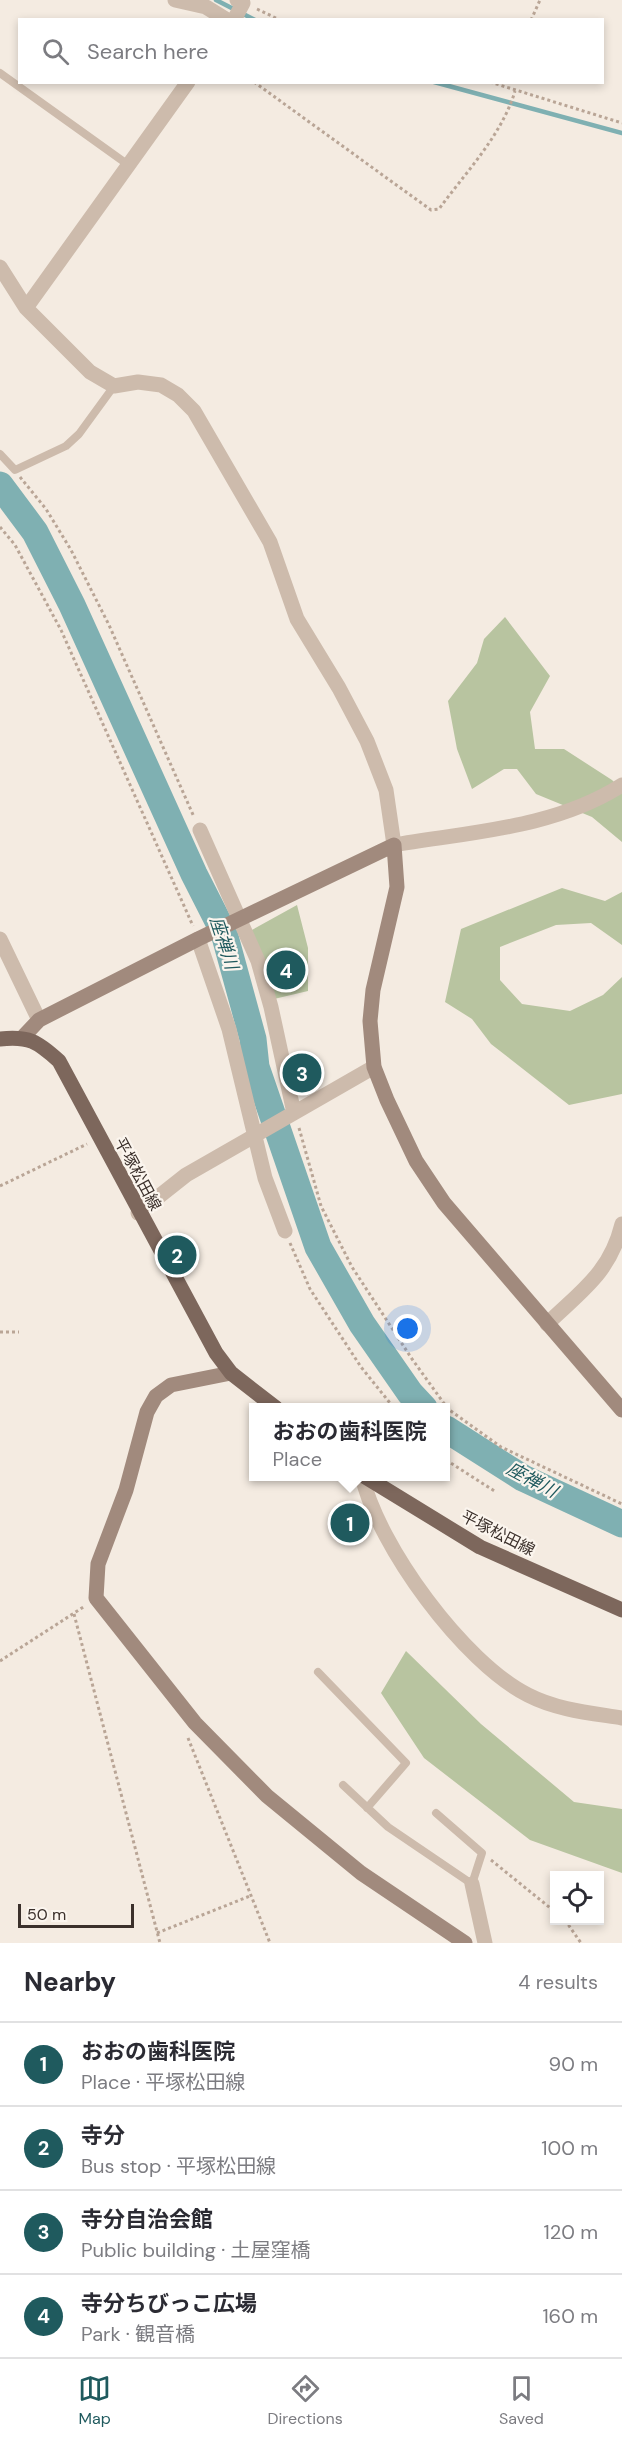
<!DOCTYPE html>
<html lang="en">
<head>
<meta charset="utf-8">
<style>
  :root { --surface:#fff; --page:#f2f2f3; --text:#2b2b33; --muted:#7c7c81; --line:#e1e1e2; --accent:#1f5a5e }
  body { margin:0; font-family:"DM Sans","Noto Sans JP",sans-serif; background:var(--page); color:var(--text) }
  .controls { position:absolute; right:18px; bottom:18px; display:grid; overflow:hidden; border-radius:0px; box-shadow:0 3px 9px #0003 }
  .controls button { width:54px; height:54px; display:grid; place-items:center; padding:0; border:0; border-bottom:2px solid var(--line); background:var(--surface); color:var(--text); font:30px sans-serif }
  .scale { position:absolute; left:18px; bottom:15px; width:116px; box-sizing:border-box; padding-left:6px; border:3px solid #3b302b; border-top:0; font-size:16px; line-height:21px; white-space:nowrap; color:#3b302b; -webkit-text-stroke:4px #fbf5ee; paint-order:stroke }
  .you { position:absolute; left:408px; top:1329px; width:21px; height:21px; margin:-15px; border:4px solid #fff; border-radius:50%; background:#1a73e8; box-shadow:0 0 0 9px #1a73e833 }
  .badge { display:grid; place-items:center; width:39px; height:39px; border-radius:50%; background:var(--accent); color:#fff; font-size:20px; font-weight:700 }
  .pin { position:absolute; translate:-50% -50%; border:3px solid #fff; box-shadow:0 2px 6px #0006 }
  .popup { position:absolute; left:249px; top:1403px; width:201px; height:78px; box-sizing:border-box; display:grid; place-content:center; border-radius:0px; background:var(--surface); filter:drop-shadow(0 2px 4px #0005); font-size:20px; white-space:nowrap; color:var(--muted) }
  .popup b { font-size:22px; color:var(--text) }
  .popup::after { content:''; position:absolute; left:50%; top:100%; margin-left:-12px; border:12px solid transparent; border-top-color:var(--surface) }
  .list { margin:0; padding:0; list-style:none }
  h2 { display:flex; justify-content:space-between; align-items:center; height:78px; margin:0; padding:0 24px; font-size:26px }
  h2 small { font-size:20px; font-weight:400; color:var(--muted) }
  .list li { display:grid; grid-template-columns:39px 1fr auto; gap:18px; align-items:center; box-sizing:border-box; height:84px; padding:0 24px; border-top:2px solid var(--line) }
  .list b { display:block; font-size:22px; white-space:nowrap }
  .list p { margin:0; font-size:20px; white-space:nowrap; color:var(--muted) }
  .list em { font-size:20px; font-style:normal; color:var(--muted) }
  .icon { flex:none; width:33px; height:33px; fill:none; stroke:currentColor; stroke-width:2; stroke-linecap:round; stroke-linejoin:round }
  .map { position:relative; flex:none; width:622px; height:1943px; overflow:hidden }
  .search { position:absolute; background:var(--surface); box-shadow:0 3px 9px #0003; left:18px; right:18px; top:18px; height:66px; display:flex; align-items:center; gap:15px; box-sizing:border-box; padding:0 21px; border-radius:0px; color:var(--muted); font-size:22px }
  .sheet { height:414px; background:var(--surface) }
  nav { display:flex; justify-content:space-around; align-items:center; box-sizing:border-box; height:84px; border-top:2px solid var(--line); background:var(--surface); font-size:16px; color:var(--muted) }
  nav a { display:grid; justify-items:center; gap:3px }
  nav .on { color:var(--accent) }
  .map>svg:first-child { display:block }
</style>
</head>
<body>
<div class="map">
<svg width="622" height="1943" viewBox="0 0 622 1943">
  <rect width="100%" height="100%" fill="#f4ebe1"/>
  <path fill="#b8c4a0" d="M505,617l45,59 -20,36 5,37h29l48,31 10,10v52l-30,-25 -56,-23 -19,-25h-13l-32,20 -15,-40 -9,-48 29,-38 7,-24z
    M562,888l43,13 17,-9v53l-31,-22 -35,2 -56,22v33l22,24 48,7 33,-16 19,-18v117l-53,11 -78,-61 -19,-25 -27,-17 16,-73z
    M297,905l11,43v43l-34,8 -24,-68z
    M406,1651l75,73 93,78 48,7v64l-92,-33 -106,-82 -43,-65z"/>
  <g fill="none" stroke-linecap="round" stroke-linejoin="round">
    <path stroke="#7fb0b2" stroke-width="4.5" d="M216,0l39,20
      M434,82l188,51"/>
    <path stroke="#7fb0b2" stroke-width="27" d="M0,485l35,47 37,73 122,269 30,59 29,106 3,28 62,180 44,77 48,69 14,15
      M446,1429l77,49 99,46"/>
    <path stroke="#b9a596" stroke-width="3" stroke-dasharray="3 3" stroke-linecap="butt" d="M257,9l23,11
      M531,20l9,-20
      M254,82l177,128 8,-1c27,-37 63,-74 76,-118
      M490,82l132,41
      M20,477l26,32 25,41 38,75 85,192
      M0,527l15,18 46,85 132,296
      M299,1128l22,78 31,61 60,92 36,50 53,38 121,57
      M0,1186l87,-42
      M290,1243l20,46 51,78 33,41
      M0,1332h19
      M446,1460l50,32
      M74,1614l86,329
      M0,1661l85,-55
      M188,1738l82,205
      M491,1860l63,51
      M565,1920l16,23
      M157,1933l93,-37"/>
    <path stroke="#cdbbac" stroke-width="8" d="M0,73l127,91
      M0,454l15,16 51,-24 13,-12 35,-48
      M318,1672l88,91 -39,45
      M343,1785l45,42 84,57 10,-31 -46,-40"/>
    <path stroke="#cdbbac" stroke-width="15" d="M175,0l31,7 21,13
      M234,20l9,-17 -6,-3
      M0,267l26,41 64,64 24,14 24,-4 23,3 17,10 16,16 76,131 27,77 42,69 28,53 19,49 8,55c76,-13 161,-17 228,-60
      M26,308l162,-226
      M200,830l58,131 13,46 23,106
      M0,939l39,81
      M198,939l31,90 36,149 20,53
      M138,1213l48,-38 188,-108
      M547,1324c34,-33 63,-51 75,-100
      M362,1476c16,70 102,187 166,219 29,15 63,18 94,23
      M472,1884l13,59"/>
    <path stroke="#a18a7d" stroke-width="15" d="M23,1037l16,-17 159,-81 196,-94 3,42 -24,103 -3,31 4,46 13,33 29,61 28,42 178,207
      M231,1373l-60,12 -15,11 -9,16 -21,78 -28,74 -2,34 99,125 72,73 94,77 104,70"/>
    <path stroke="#7d675c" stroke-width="15" d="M0,1039c29,-3 37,2 59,22l157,292 15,20 45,35
      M364,1476l116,71 142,63"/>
  </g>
  <g text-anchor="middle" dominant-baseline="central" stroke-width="4.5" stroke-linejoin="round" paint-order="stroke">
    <g font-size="16" fill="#3b302b" stroke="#fbf5ee">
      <text transform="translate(138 1174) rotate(62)">平塚松田線</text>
      <text transform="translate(498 1533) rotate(27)">平塚松田線</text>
    </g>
    <g font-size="18" font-style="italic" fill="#1f5a5e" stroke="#fbf5ee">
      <text transform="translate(224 943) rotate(72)">座禅川</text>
      <text transform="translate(532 1480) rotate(28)">座禅川</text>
    </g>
  </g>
</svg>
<div class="controls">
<button><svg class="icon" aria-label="locate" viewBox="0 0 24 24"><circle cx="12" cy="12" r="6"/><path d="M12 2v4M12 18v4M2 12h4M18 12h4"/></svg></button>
</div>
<div class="scale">50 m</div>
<div class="you"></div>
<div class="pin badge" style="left:350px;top:1523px">1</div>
<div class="popup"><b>おおの歯科医院</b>Place</div>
<div class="pin badge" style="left:177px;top:1255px">2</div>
<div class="pin badge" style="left:302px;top:1073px">3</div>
<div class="pin badge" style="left:286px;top:970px">4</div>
<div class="search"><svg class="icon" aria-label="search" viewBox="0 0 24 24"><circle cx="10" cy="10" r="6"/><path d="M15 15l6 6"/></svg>Search here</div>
</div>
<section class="sheet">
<h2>Nearby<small>4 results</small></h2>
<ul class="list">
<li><span class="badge">1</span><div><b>おおの歯科医院</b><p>Place · 平塚松田線</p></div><em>90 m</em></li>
<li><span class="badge">2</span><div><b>寺分</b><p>Bus stop · 平塚松田線</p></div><em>100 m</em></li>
<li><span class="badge">3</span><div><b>寺分自治会館</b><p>Public building · 土屋窪橋</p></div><em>120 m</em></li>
<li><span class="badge">4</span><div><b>寺分ちびっこ広場</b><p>Park · 観音橋</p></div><em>160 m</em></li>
</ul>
</section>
<nav>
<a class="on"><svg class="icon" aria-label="map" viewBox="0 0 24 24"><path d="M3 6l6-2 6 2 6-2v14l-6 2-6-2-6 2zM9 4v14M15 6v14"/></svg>Map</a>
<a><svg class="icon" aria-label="directions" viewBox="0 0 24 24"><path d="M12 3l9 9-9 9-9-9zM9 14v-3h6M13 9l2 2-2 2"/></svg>Directions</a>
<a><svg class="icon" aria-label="saved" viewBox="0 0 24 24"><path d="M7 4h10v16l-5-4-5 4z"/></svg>Saved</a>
</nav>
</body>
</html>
